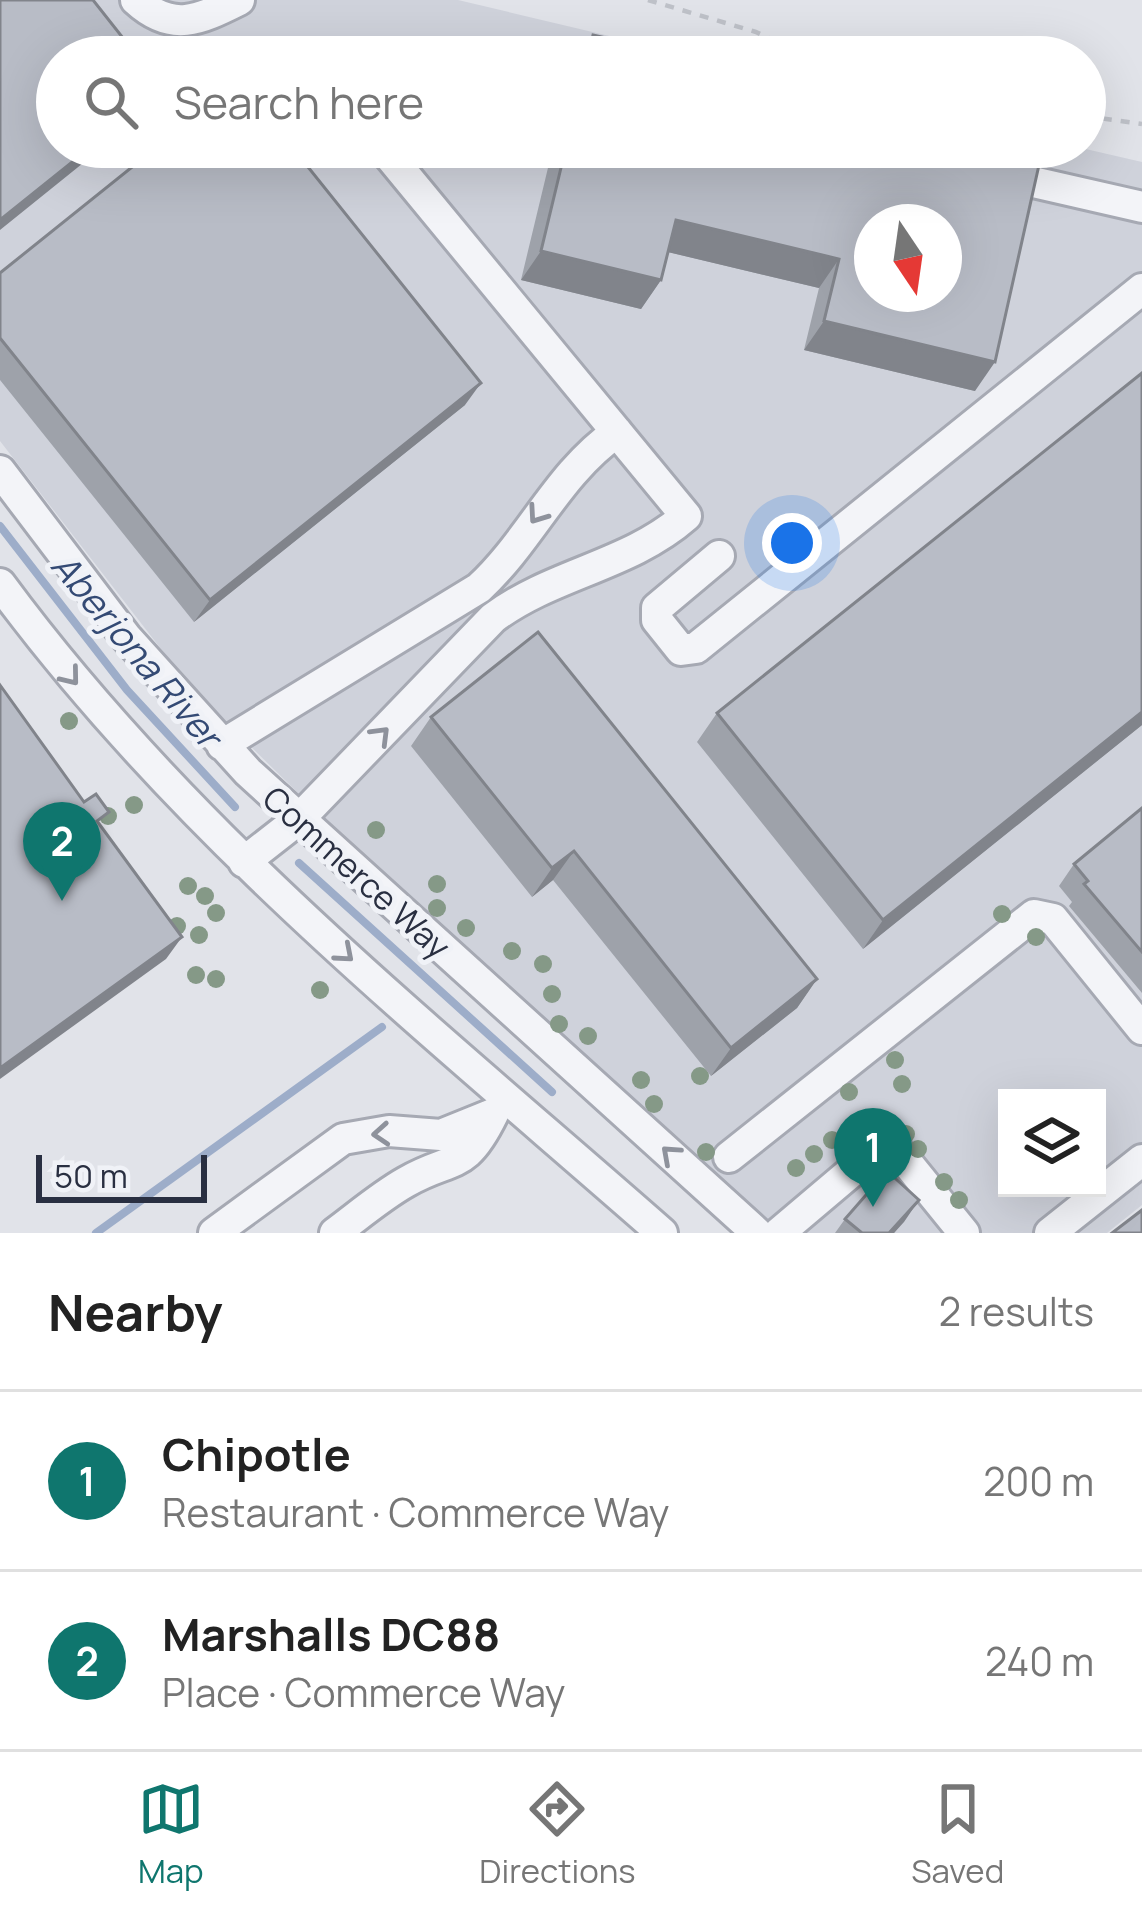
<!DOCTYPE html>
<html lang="en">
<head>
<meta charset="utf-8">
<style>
  :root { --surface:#fff; --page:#f2f2f2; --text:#222; --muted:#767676; --line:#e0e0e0; --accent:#0f766e }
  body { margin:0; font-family:Manrope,sans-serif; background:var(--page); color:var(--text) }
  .controls { position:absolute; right:36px; bottom:36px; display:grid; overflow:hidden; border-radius:0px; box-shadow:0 12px 48px #0002 }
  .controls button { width:108px; height:108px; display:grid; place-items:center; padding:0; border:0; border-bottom:3px solid var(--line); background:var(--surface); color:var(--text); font:60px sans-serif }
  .compass { position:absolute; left:854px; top:204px; width:108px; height:108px; border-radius:50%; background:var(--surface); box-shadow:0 12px 48px #0002; rotate:167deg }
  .scale { position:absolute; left:36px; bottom:30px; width:171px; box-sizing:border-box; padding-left:12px; border:6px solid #292f41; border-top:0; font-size:33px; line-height:42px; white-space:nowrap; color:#292f41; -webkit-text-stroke:9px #f0f2f7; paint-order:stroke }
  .you { position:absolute; left:792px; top:543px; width:42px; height:42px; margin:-30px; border:9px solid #fff; border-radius:50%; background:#1a73e8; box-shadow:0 0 0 18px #1a73e833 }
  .badge { display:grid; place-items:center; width:78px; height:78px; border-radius:50%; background:var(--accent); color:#fff; font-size:39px; font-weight:700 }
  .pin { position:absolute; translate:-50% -99px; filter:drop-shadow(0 3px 6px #0008) }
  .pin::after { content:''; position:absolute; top:63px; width:42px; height:36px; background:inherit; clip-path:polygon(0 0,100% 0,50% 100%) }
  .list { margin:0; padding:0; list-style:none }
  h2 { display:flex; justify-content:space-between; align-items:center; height:156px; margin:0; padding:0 48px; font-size:51px }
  h2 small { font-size:39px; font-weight:400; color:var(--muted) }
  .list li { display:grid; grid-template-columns:78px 1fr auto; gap:36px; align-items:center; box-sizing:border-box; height:180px; padding:0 48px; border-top:3px solid var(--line) }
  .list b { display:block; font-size:45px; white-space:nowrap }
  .list p { margin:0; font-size:39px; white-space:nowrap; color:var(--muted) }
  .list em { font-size:39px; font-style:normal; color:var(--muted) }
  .icon { flex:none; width:66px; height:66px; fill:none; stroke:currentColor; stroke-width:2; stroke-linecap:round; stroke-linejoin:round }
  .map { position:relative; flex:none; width:1142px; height:1233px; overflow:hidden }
  .search { position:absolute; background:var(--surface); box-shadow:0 12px 48px #0002; left:36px; right:36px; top:36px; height:132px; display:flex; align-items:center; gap:30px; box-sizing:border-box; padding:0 42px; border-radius:66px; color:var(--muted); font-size:45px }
  .sheet { height:516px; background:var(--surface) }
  nav { display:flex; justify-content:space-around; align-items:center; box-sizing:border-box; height:168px; border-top:3px solid var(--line); background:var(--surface); font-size:33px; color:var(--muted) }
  nav a { display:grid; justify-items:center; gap:6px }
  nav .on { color:var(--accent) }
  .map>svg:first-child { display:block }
</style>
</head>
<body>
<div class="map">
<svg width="1142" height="1233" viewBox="0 0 1142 1233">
  <rect width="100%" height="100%" fill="#e1e3e9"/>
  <path fill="#cfd2db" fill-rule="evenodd" d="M0,0h458l240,57h-641v90h1020l65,15v1043l-35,28h-325l-439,-396 -151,-148 -192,-248zM872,222h72v72h-72zM1007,1098h90v90h-90z"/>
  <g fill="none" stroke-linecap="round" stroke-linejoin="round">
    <path stroke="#9dadc9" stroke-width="8" d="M0,526l127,164 108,117
      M299,863l253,229
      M96,1233l286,-206"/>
    <defs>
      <path id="minor" d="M136,0c36,33 63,20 103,0
        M1033,182l109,25
        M0,471l126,166 122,135 509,461
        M719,556l-62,52v12l24,30 15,-2 446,-359
        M0,584c185,251 430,445 662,649
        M222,745l257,-157c52,-48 78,-114 138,-156
        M244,862l55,-43 194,-201c60,-45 136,-52 193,-102l-304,-369
        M729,1157l305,-242 19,4 89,110
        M214,1233l129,-94 46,-8 52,4 52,-21
        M335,1233c23,-17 46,-37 71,-51 47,-27 58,-9 87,-68
        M779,1233l78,-66 26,-34 81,100
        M1050,1233l92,-73"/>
    </defs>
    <use href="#minor" stroke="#a6a9b3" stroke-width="36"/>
    <path stroke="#bec1c8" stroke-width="4.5" stroke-dasharray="9 9" stroke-linecap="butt" d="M648,0l108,32 52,25
      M1085,116l57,8"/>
    <use href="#minor" stroke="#f3f4f8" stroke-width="30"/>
  </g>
  <g fill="#859987">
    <circle cx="69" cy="721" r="9"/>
    <circle cx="134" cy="805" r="9"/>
    <circle cx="108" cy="816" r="9"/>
    <circle cx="376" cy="830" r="9"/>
    <circle cx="437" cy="884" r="9"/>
    <circle cx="188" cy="886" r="9"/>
    <circle cx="205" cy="896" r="9"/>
    <circle cx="437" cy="908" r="9"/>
    <circle cx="216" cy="913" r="9"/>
    <circle cx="1002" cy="914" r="9"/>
    <circle cx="177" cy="926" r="9"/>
    <circle cx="466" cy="928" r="9"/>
    <circle cx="199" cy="935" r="9"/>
    <circle cx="1036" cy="937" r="9"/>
    <circle cx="512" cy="951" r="9"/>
    <circle cx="543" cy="964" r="9"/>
    <circle cx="196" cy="975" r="9"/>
    <circle cx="216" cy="979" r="9"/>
    <circle cx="320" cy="990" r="9"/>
    <circle cx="552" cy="994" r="9"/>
    <circle cx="559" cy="1024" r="9"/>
    <circle cx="588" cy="1036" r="9"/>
    <circle cx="895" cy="1060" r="9"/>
    <circle cx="700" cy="1076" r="9"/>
    <circle cx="641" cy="1080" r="9"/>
    <circle cx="902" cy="1084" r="9"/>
    <circle cx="849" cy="1092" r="9"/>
    <circle cx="654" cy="1104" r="9"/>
    <circle cx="906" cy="1134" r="9"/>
    <circle cx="832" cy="1140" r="9"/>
    <circle cx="918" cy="1149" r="9"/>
    <circle cx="706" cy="1152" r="9"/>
    <circle cx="814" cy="1154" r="9"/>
    <circle cx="796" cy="1168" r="9"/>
    <circle cx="944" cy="1182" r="9"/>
    <circle cx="959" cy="1200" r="9"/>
  </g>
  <path fill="#9ea2aa" d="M593,35l94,22h-109z
    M553,147h490l-68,244 -171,-41 15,-62 -151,-36 -7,28 -20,29 -120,-29z
    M0,273l465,132 -271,217 -194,-242z
    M717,713l425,12 -279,224 -166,-207z
    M431,717l386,262 -20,29 -86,68 -158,-196 -21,17 -121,-151z
    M1142,808v185l-73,-87 3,-4 -13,-16 15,-22z
    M919,1200l-25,33h-59l10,-14z"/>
  <path fill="#81848b" d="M91,147h12l-103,83v-10z
    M676,220l163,39 -20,29 -164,-39z
    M541,251l120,29 -20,29 -120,-29z
    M824,321l171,41 -20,29 -171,-41z
    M481,383l-16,22 -271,217 16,-22z
    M1142,712v13l-279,224 20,-29z
    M574,851l-21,29 -21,17 20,-29z
    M182,937l-16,22 -166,120v-11z
    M817,979l-20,29 -86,68 20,-28z
    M919,1200l-15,22 -10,11h-5z"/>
  <path fill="#b8bcc6" stroke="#81848b" stroke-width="3" fill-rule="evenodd" d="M0,0h93l45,57h-81v90h34l-91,73z
    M593,35l94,22h-99z
    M157,147h135l189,236 -271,217 -210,-262v-65z
    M566,147h477l-48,215 -171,-41 15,-62 -163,-39 -15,60 -120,-29zM872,222h72v72h-72z
    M1142,373v339l-259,208 -166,-207z
    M538,632l279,347 -86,69 -157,-197 -22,17 -121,-151z
    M0,685l84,117 12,-8 13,18 -12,9 85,116 -182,131z
    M1142,808v144l-58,-68 4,-3 -14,-17z
    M887,1171l32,29 -30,33h-27l-17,-14z
    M1142,1210v23h-30z"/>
  <defs><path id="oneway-chevron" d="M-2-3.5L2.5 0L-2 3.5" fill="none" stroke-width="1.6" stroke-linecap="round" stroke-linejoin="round" transform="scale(3)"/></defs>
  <g stroke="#8e929c">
    <use href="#oneway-chevron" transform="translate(537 515) rotate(125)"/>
    <use href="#oneway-chevron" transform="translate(71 677) rotate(51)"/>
    <use href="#oneway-chevron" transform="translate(381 735) rotate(-45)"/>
    <use href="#oneway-chevron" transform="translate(345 954) rotate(41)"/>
    <use href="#oneway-chevron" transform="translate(381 1134) rotate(176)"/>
    <use href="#oneway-chevron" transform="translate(670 1154) rotate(-138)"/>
  </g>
  <g text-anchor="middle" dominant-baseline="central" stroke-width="10" stroke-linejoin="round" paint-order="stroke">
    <g font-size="33" fill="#292f41" stroke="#f0f2f7">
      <text transform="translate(357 872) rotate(42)">Commerce Way</text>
    </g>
    <g font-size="36" font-style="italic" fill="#344a74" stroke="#f0f2f7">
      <text transform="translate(137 650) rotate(50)">Aberjona River</text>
    </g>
  </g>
</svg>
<div class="controls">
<button><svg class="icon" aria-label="layers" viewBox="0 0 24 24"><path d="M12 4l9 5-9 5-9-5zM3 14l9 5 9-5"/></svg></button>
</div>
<svg class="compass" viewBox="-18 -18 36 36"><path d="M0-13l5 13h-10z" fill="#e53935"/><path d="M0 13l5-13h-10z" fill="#767676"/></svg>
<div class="scale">50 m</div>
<div class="you"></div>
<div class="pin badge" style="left:873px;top:1207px">1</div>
<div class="pin badge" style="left:62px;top:901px">2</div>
<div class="search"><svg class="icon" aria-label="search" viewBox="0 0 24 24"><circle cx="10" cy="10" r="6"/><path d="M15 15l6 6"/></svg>Search here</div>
</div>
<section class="sheet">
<h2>Nearby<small>2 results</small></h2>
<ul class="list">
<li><span class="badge">1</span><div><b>Chipotle</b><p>Restaurant · Commerce Way</p></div><em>200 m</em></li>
<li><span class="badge">2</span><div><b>Marshalls DC88</b><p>Place · Commerce Way</p></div><em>240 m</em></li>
</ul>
</section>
<nav>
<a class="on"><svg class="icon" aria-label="map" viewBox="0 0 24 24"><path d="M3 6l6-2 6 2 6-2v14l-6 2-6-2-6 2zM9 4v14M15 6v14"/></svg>Map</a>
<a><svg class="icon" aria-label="directions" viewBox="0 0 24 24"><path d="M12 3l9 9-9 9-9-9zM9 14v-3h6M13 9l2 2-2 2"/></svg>Directions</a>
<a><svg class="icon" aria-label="saved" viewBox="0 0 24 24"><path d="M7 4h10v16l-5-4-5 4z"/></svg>Saved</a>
</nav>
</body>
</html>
